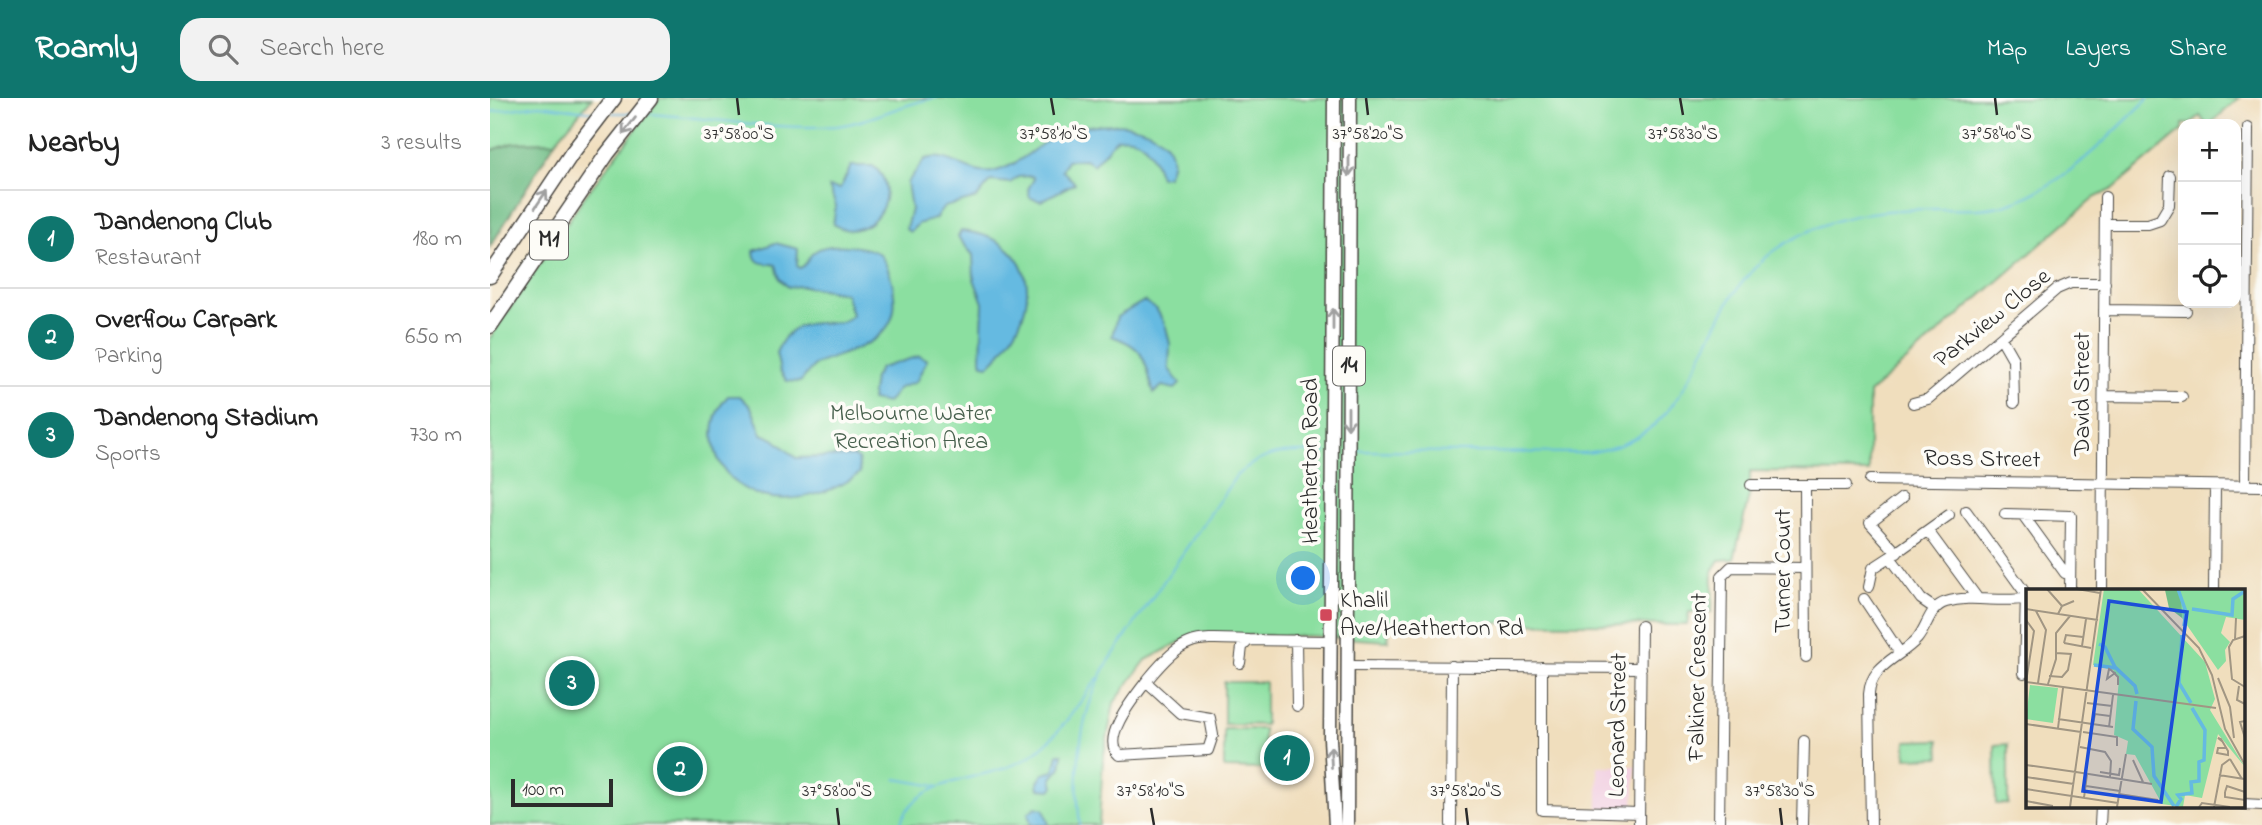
<!DOCTYPE html>
<html lang="en">
<head>
<meta charset="utf-8">
<style>
  :root { --surface:#fff; --page:#f2f2f2; --text:#222; --muted:#767676; --line:#e0e0e0; --accent:#0f766e }
  body { margin:0; font-family:"Indie Flower",sans-serif; background:var(--page); color:var(--text) }
  .controls { position:absolute; right:21px; top:21px; display:grid; overflow:hidden; border-radius:14px; box-shadow:0 7px 28px #0002 }
  .controls button { width:63px; height:63px; display:grid; place-items:center; padding:0; border:0; border-bottom:2px solid var(--line); background:var(--surface); color:var(--text); font:35px sans-serif }
  .scale { position:absolute; left:21px; bottom:18px; width:102px; box-sizing:border-box; padding-left:7px; border:4px solid #2b2b2b; border-top:0; font-size:19px; line-height:24px; white-space:nowrap; color:#2b2b2b; -webkit-text-stroke:5px #fdfcf7; paint-order:stroke }
  .you { position:absolute; left:814px; top:481px; width:24px; height:24px; margin:-18px; border:5px solid #fff; border-radius:50%; background:#1a73e8; box-shadow:0 0 0 10px #1a73e833 }
  .badge { display:grid; place-items:center; width:46px; height:46px; border-radius:50%; background:var(--accent); color:#fff; font-size:23px; font-weight:700 }
  .pin { position:absolute; translate:-50% -50%; border:4px solid #fff; box-shadow:0 2px 7px #0006 }
  .list { margin:0; padding:0; list-style:none }
  h2 { display:flex; justify-content:space-between; align-items:center; height:91px; margin:0; padding:0 28px; font-size:30px }
  h2 small { font-size:23px; font-weight:400; color:var(--muted) }
  .list li { display:grid; grid-template-columns:46px 1fr auto; gap:21px; align-items:center; box-sizing:border-box; height:98px; padding:0 28px; border-top:2px solid var(--line) }
  .list b { display:block; font-size:26px; white-space:nowrap }
  .list p { margin:0; font-size:23px; white-space:nowrap; color:var(--muted) }
  .list em { font-size:23px; font-style:normal; color:var(--muted) }
  .icon { flex:none; width:38px; height:38px; fill:none; stroke:currentColor; stroke-width:2; stroke-linecap:round; stroke-linejoin:round }
  .map { position:relative; flex:none; width:1772px; height:727px; overflow:hidden }
  header { display:flex; align-items:center; gap:42px; box-sizing:border-box; height:98px; padding:0 35px; background:var(--accent); color:#fff }
  header strong { font-size:33px }
  nav { display:flex; gap:38px; margin-inline-start:auto; font-size:24px }
  .search { width:490px; height:63px; background:var(--page); display:flex; align-items:center; gap:18px; box-sizing:border-box; padding:0 24px; border-radius:21px; color:var(--muted); font-size:26px }
  main { display:flex }
  aside { flex:1; background:var(--surface) }
  .map>svg:first-child { display:block }
</style>
</head>
<body>
<header>
<strong>Roamly</strong>
<div class="search"><svg class="icon" aria-label="search" viewBox="0 0 24 24"><circle cx="10" cy="10" r="6"/><path d="M15 15l6 6"/></svg>Search here</div>
<nav><a>Map</a><a>Layers</a><a>Share</a></nav>
</header>
<main>
<aside>
<h2>Nearby<small>3 results</small></h2>
<ul class="list">
<li><span class="badge">1</span><div><b>Dandenong Club</b><p>Restaurant</p></div><em>180 m</em></li>
<li><span class="badge">2</span><div><b>Overflow Carpark</b><p>Parking</p></div><em>650 m</em></li>
<li><span class="badge">3</span><div><b>Dandenong Stadium</b><p>Sports</p></div><em>730 m</em></li>
</ul>
</aside>
<div class="map">
<svg width="1772" height="727" viewBox="0 0 1772 727">
  <rect width="100%" height="100%" fill="#fdfcf7"/>
  <filter id="ink" filterUnits="userSpaceOnUse"><feTurbulence type="fractalNoise" baseFrequency=".0143" numOctaves="2"/><feDisplacementMap in="SourceGraphic" scale="14" xChannelSelector="R" yChannelSelector="G"/><feConvolveMatrix kernelMatrix="1 2 1 2 8 2 1 2 1" color-interpolation-filters="sRGB"/></filter>
  <filter id="wash" filterUnits="userSpaceOnUse"><feTurbulence type="fractalNoise" baseFrequency=".00686" numOctaves="4" result="noise"/><feDisplacementMap in="SourceGraphic" scale="28" xChannelSelector="R" yChannelSelector="G"/><feGaussianBlur stdDeviation="1.57" result="paint"/><feColorMatrix in="noise" values="0 0 0 0 0 0 0 0 0 0 0 0 0 0 0 0 0 1.4 0 .05"/><feComposite in="paint" operator="in"/></filter>
  <g filter="url(#wash)">
    <rect width="100%" height="100%" fill="#f0debd"/>
    <path fill="#f2d0e2" d="M1108,668h38l-2,42h-36z"/>
    <path fill="#8bdfa0" stroke="#5b8566" stroke-width="2" d="M0,0h102l-37,44 -42,1 -23,8z
      M170,0h1579l-29,26h-4l-6,-8 -10,8h-7v6l-70,59 -19,9 -225,195v79l-119,-1v21l-16,67 -14,1 -7,11 -1,41h-23l-2,13 -297,-3 -2,19 -76,-5 -119,-1 -47,25 -32,43 -11,56 -4,66h-609v-487l95,-142z
      M734,584h41v43l-41,-1z
      M734,631h40v40l-40,-1z
      M1449,642l1,17 -34,1v-17z
      M1518,646v60h-12l-1,-59z"/>
    <path fill="#70be86" stroke="#4e7458" stroke-width="2" d="M65,44l-65,105v-96l23,-8z"/>
    <path fill="#65bae1" stroke="#487286" stroke-width="2" d="M626,26c28,1 69,17 51,52l-7,1c-8,-23 -14,-43 -43,-39l-24,27 -8,-6 -18,1 -5,10 13,13 -34,18 -11,-3 -2,-9 6,-10 -2,-3 -14,1 -8,6 -19,-2 -14,17 -33,9 -9,12 -17,5 -8,8 -4,-3 5,-20 -4,-26 18,-24c25,-8 42,17 67,13 25,-5 40,-23 61,-35 19,-12 42,-12 63,-13z
      M361,68h22c33,25 -4,82 -40,58l3,-18 -7,-19 11,2z
      M471,133c67,5 85,64 45,114 -5,7 -10,16 -18,20l-6,-1 -1,-5 2,-56 -9,-24 -1,-24 -15,-18z
      M285,145l23,6 -1,17 3,2c8,-3 7,-11 14,-16 14,-11 52,-6 66,2 8,12 13,26 14,41 6,47 -42,54 -75,68 -10,4 -12,13 -19,19l-13,-1 -7,-10 -4,-18c21,-50 62,-17 76,-39l-7,-21 -42,-7 -15,1 -8,-8 -4,-14c-10,-3 -21,2 -22,-14z
      M654,203l13,9 9,17 4,17 -1,25 11,15 -5,5 -13,-3 -8,7c-11,-34 -6,-44 -42,-57l5,-19z
      M429,258l8,4 -11,22 -17,6 -12,15 -16,-3 3,-22 6,-10z
      M238,298h12l11,11 11,27 12,5 22,19 57,-2 5,3 2,14c-31,23 -86,38 -121,12 -29,-21 -35,-64 -11,-89z
      M568,656h5l-2,13 -9,11 2,8 -3,4 -12,-1 -1,-7 5,-8 11,-3z
      M546,709l8,2 5,16h-18l-3,-12z"/>
    <g fill="none" stroke-linecap="round" stroke-linejoin="round">
      <path stroke="#65bae1" stroke-width="2" d="M0,14l49,-7 57,7
        M122,15h19
        M157,16c63,3 127,17 190,12 34,-4 65,-23 99,-28
        M867,353l226,2c125,-10 106,-144 194,-204 50,-34 103,-41 161,-40 23,0 46,2 69,-5 58,-18 99,-65 142,-106
        M406,681l40,7
        M410,727c16,-53 93,-42 132,-70 28,-20 45,-50 66,-77
        M590,727c-7,-55 0,-116 29,-164l127,-185c27,-26 54,-25 90,-24"/>
    </g>
  </g>
  <g filter="url(#ink)">
    <g fill="none" stroke-linecap="round" stroke-linejoin="round">
      <defs>
        <path id="minor" d="M1615,126h43l12,-4 9,-15 1,-29
          M1614,212l82,1
          M1511,240l12,21 1,44
          M1614,298l78,1
          M1423,305l15,-4 129,-110 14,-6h34
          M1380,382l392,6
          M1261,387h95
          M1315,387l1,172
          M1755,388l3,-358
          M1476,413l60,83 -2,79
          M1515,416l66,2 -1,74
          M1533,417l42,58 5,1
          M1438,433l50,68
          M1407,455l-27,-30 32,-25
          M1379,489l4,-19 17,-11
          M1612,492l3,-393
          M1724,492l1,-104
          M1374,501l36,54
          M1444,510l-13,-9 -31,-42 59,-42
          M806,542l1,66
          M750,565l2,-16 7,-7 82,1
          M857,568l294,2
          M1052,569v143l97,3
          M656,584l34,31 30,5 3,17 -5,15 -89,5c-20,-17 18,-61 30,-77 37,-44 45,-40 100,-38
          M1753,706l19,1
          M961,727l1,-159
          M1149,727l2,-199
          M1229,727l3,-249 9,-9 74,1
          M1312,727l2,-84
          M1381,727l-2,-131c2,-30 31,-36 48,-55 11,-13 12,-32 29,-37 27,-8 55,2 82,-4
          M1610,727l1,-19"/>
        <path id="major" d="M844,0l-4,641 5,86
          M857,727l3,-727"/>
        <path id="highway" d="M0,178l82,-123 42,-55
          M0,228l117,-172 44,-56"/>
      </defs>
      <use href="#minor" stroke="#494641" stroke-width="12"/>
      <use href="#major" stroke="#494641" stroke-width="15"/>
      <use href="#highway" stroke="#494641" stroke-width="17"/>
      <use href="#minor" stroke="#fff" stroke-width="10"/>
      <use href="#major" stroke="#fff" stroke-width="12"/>
      <use href="#highway" stroke="#fff" stroke-width="14"/>
    </g>
    <defs><path id="oneway-shaft" d="M-6 0H5M1.5-3L5.5 0L1.5 3" fill="none" stroke-width="1.6" stroke-linecap="round" stroke-linejoin="round" transform="scale(1.75)"/></defs>
    <g stroke="#a0a0a0">
      <use href="#oneway-shaft" transform="translate(139 28) rotate(128)"/>
      <use href="#oneway-shaft" transform="translate(859 68) rotate(90)"/>
      <use href="#oneway-shaft" transform="translate(51 101) rotate(-56)"/>
      <use href="#oneway-shaft" transform="translate(843 221) rotate(-90)"/>
      <use href="#oneway-shaft" transform="translate(858 320) rotate(90)"/>
      <use href="#oneway-shaft" transform="translate(841 659) rotate(-93)"/>
    </g>
  </g>
  <path fill="none" stroke="#2b2b2b" stroke-width="2.5" d="M247,0l2,17M561,0l3,17M876,0l2,17M1190,0l3,17M1505,0l2,17M347,710l2,17M661,710l3,17M976,710l2,17M1290,710l2,17"/>
  <rect fill="#d1495b" stroke="#fdfcf7" stroke-width="2.5" x="829" y="510" width="14" height="14" rx="3.5"/>
  <g text-anchor="middle" dominant-baseline="central" stroke-width="7" stroke-linejoin="round" paint-order="stroke">
    <g fill="#fdfcf7" stroke="#6a6a68" stroke-width="2">
      <rect x="40" y="122.5" width="38" height="39" rx="5"/>
      <rect x="843" y="248.5" width="32" height="39" rx="5"/>
    </g>
    <g font-size="23" font-weight="bold" fill="#2b2b2b">
      <text x="59" y="142">M1</text>
      <text x="859" y="268">14</text>
    </g>
    <g font-size="24" fill="#2b2b2b" stroke="#fdfcf7">
      <text transform="translate(1503 221) rotate(-39)">Parkview Close</text>
      <text transform="translate(1593 296) rotate(-90)">David Street</text>
      <text transform="translate(1492 362) rotate(1)">Ross Street</text>
      <text transform="translate(821 363) rotate(-90)">Heatherton Road</text>
      <text transform="translate(1294 473) rotate(-90)">Turner Court</text>
      <text transform="translate(1209 579) rotate(-89)">Falkiner Crescent</text>
      <text transform="translate(1129 627) rotate(-89)">Leonard Street</text>
    </g>
    <g font-size="24" fill="#48614e" stroke="#fdfcf7">
      <text x="421" y="316">Melbourne Water<tspan x="421" dy="28">Recreation Area</tspan></text>
    </g>
    <g font-size="24" fill="#2b2b2b" stroke="#fdfcf7" text-anchor="start">
      <text x="850" y="503">Khalil<tspan x="850" dy="28">Ave/Heatherton Rd</tspan></text>
    </g>
  </g>
  <g transform="translate(1536 491)">
    <rect width="219" height="219" fill="#f0debd"/>
    <path d="M78,0h34l67,73 10,37 -5,11 35,57 -27,-33 -16,64 -17,-3 -2,12 -21,-3 -27,-49 -9,-1 2,-13 -14,-6 5,-56 -6,-9 -20,-5zM152,0h67v31l-19,-3 -5,16 9,9 -5,8 1,11 -8,9 -36,-52zM4,96l28,3 -5,35 -27,-4z" fill="#8bdfa0"/>
    <path d="M152,0l3,5 1,24 -13,-10 -4,-18z" fill="#70be86"/>
    <path fill="none" stroke="#65bae1" stroke-width="3.5" d="M152,0l8,23 -2,14M166,20l40,6 1,-16 12,-8M156,46l-3,48 12,20M73,55l6,3 10,20M68,76l22,3 19,18 2,8M110,112l-3,28 19,18 2,29 20,30M150,218l5,-8 -3,-4 14,-2 -1,-11 8,-1v-19l5,-2 1,-30 -13,-22"/>
    <path fill="none" stroke="#a19683" stroke-width="2" d="M21,0l15,17M51,0l23,4M116,0l57,59 13,27 13,54 20,36M0,20l72,11M10,22l10,19 -8,53M32,25l4,-8 12,-5M0,31l8,11 -8,51M219,47l-12,4 -4,7 3,32 13,8M209,50l1,-21M38,54l27,5M38,54l2,-8 17,2M56,57l4,-27M89,84l-8,6 2,-10 2,1 2,2 2,1v1l3,3v8M23,87l13,1 6,-7 3,-16 -15,-1M192,89l12,29 4,31M0,93l190,26M22,95l8,-25v-26l14,-17M213,97l-2,14 8,4M61,114l25,3M32,130l55,8M219,132l-5,1 5,16M0,135l55,8M67,135l2,-10 15,2M83,138l4,-32M32,139l5,-40M57,143l34,5v9M197,153l-5,-4 3,1 7,12v4l-11,-2 1,-5h8M54,158l25,5 6,9 -1,16M204,170l12,20M107,171l10,22M0,176l50,7M50,183l76,12M74,183l19,3 1,-7M193,186l25,4M0,188l48,7M60,197l34,5M0,200l92,14M199,203l2,-6 18,6M199,203v5l20,3M93,205l39,6M58,209l3,-24M0,212l27,5M44,218l31,-218M91,218l9,-53M173,218l3,-4 28,4M188,218l8,-42 8,-6"/>
    <path fill="#1d4ed8" fill-opacity="0.15" stroke="#1d4ed8" stroke-width="3.5" d="M83,12l78,11 -26,190 -78,-11z"/>
    <rect width="219" height="219" fill="none" stroke="#2b2b2b" stroke-width="3.5"/>
  </g>
  <g font-size="18" text-anchor="middle" fill="#2b2b2b" stroke="#fdfcf7" stroke-width="7" stroke-linejoin="round" paint-order="stroke">
    <text x="249" y="41">37°58'00"S</text>
    <text x="564" y="41">37°58'10"S</text>
    <text x="878" y="41">37°58'20"S</text>
    <text x="1193" y="41">37°58'30"S</text>
    <text x="1507" y="41">37°58'40"S</text>
    <text x="347" y="698">37°58'00"S</text>
    <text x="661" y="698">37°58'10"S</text>
    <text x="976" y="698">37°58'20"S</text>
    <text x="1290" y="698">37°58'30"S</text>
  </g>
</svg>
<div class="controls">
<button>+</button>
<button>−</button>
<button><svg class="icon" aria-label="locate" viewBox="0 0 24 24"><circle cx="12" cy="12" r="6"/><path d="M12 2v4M12 18v4M2 12h4M18 12h4"/></svg></button>
</div>
<div class="scale">100 m</div>
<div class="you"></div>
<div class="pin badge" style="left:797px;top:660px">1</div>
<div class="pin badge" style="left:190px;top:671px">2</div>
<div class="pin badge" style="left:82px;top:585px">3</div>
</div>
</main>
</body>
</html>
